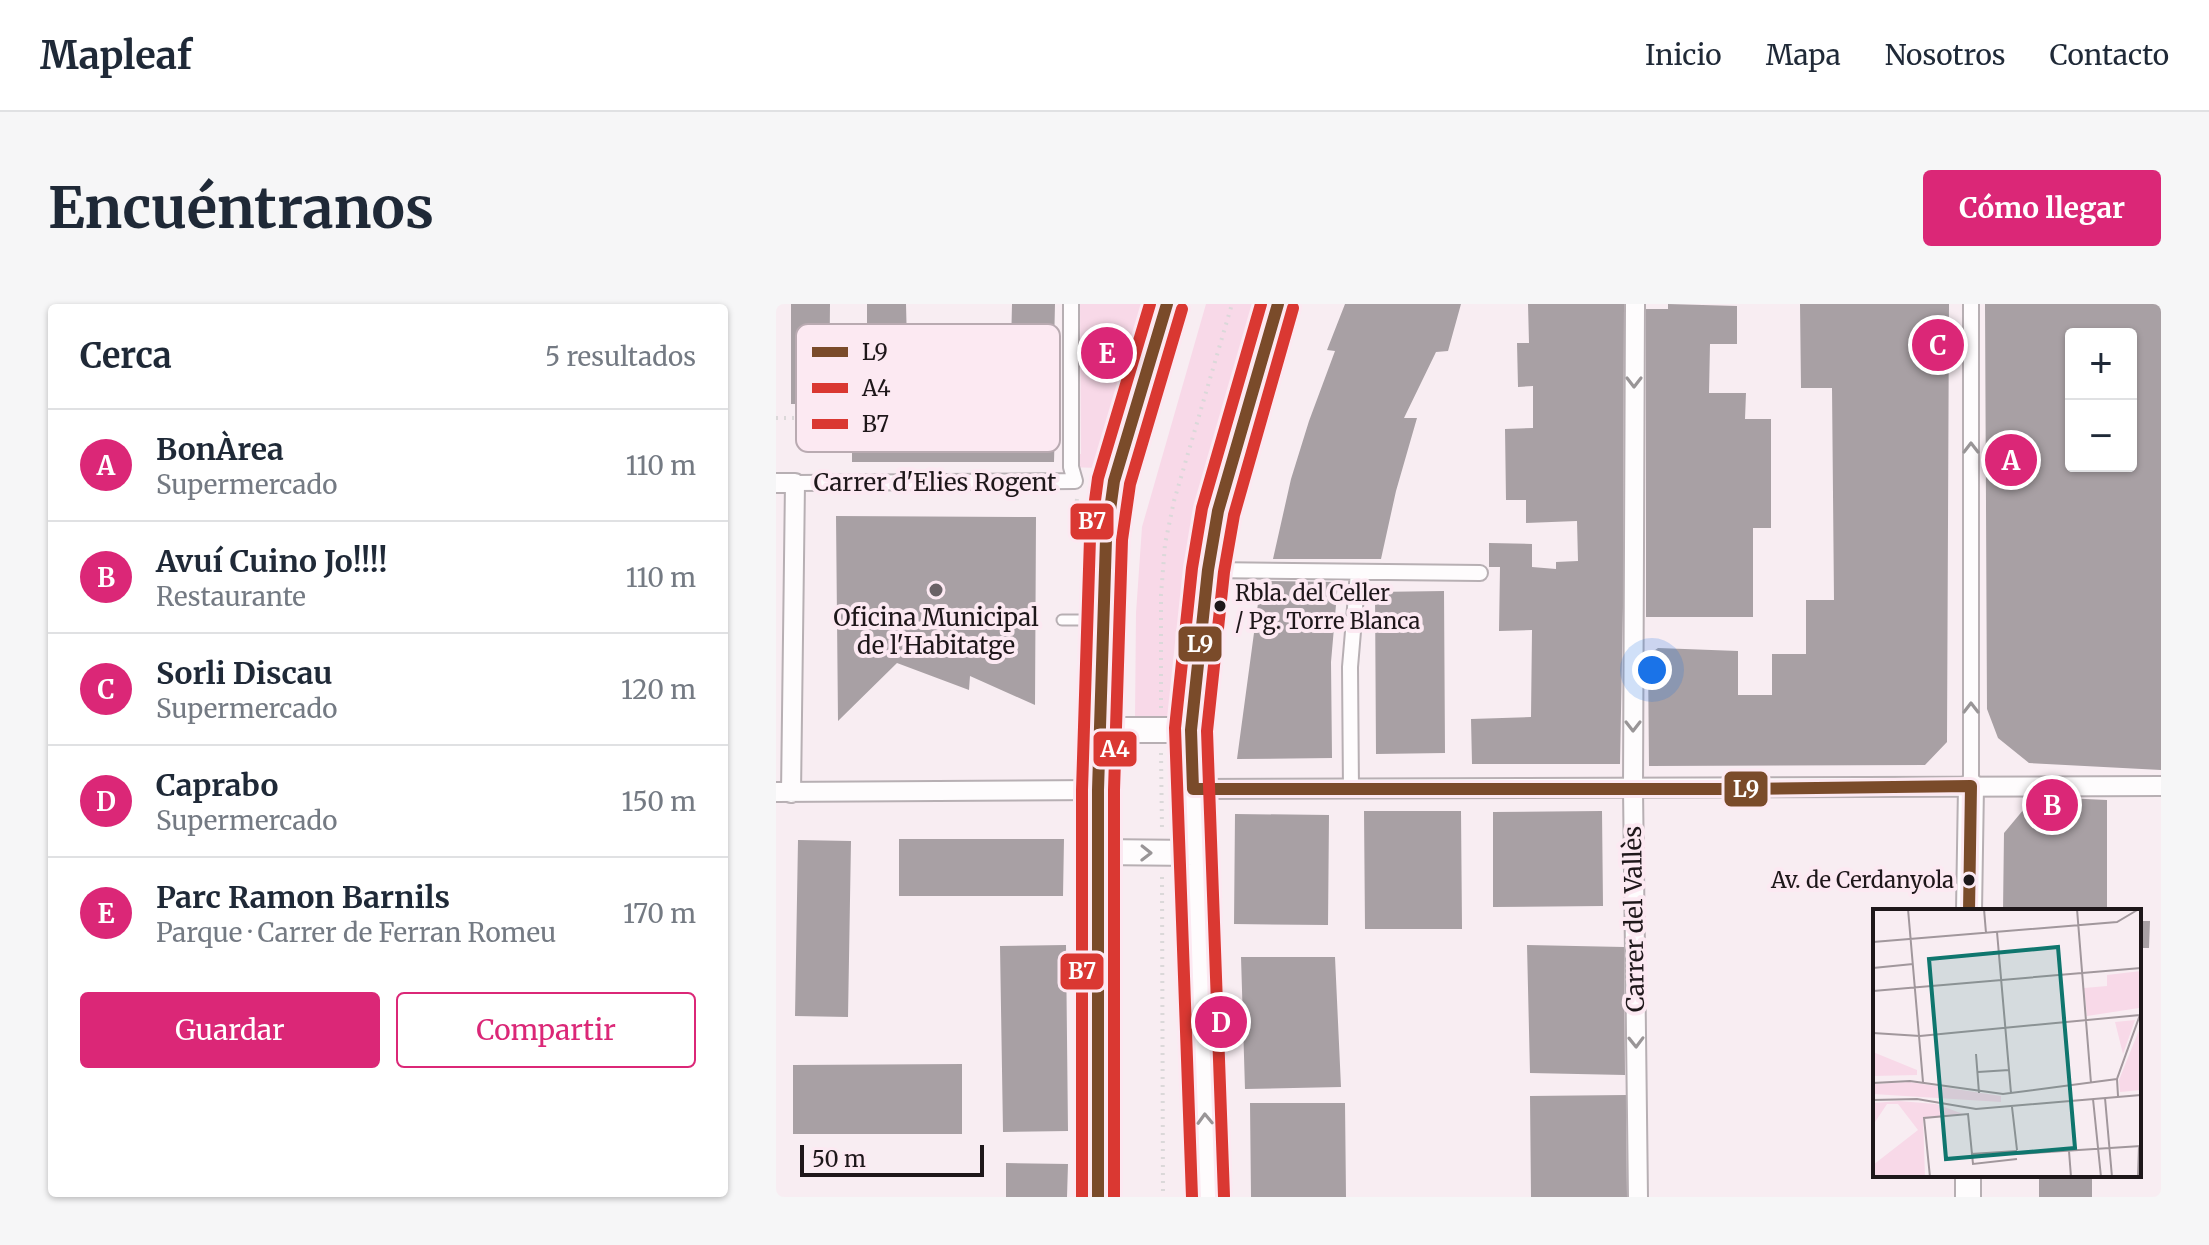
<!DOCTYPE html>
<html lang="es">
<head>
<meta charset="utf-8">
<style>
  :root { --surface:#fff; --page:#f6f6f7; --text:#1f2937; --muted:#747a83; --line:#e0e1e3; --accent:#db2777 }
  body { margin:0; font-family:Merriweather,serif; background:var(--page); color:var(--text) }
  .controls { position:absolute; right:24px; top:24px; display:grid; overflow:hidden; border-radius:8px; box-shadow:0 2px 6px #0004 }
  .controls button { width:72px; height:72px; display:grid; place-items:center; padding:0; border:0; border-bottom:2px solid var(--line); background:var(--surface); color:var(--text); font:40px sans-serif }
  .scale { position:absolute; left:24px; bottom:20px; width:184px; box-sizing:border-box; padding-left:8px; border:4px solid #1e171a; border-top:0; font-size:22px; line-height:28px; white-space:nowrap; color:#1e171a; -webkit-text-stroke:6px #fce9f2; paint-order:stroke }
  .you { position:absolute; left:876px; top:366px; width:28px; height:28px; margin:-20px; border:6px solid #fff; border-radius:50%; background:#1a73e8; box-shadow:0 0 0 12px #1a73e833 }
  .badge { display:grid; place-items:center; width:52px; height:52px; border-radius:50%; background:var(--accent); color:#fff; font-size:26px; font-weight:700 }
  .pin { position:absolute; translate:-50% -50%; border:4px solid #fff; box-shadow:0 2px 8px #0006 }
  .list { margin:0; padding:0; list-style:none }
  h2 { display:flex; justify-content:space-between; align-items:center; height:104px; margin:0; padding:0 32px; font-size:34px }
  h2 small { font-size:26px; font-weight:400; color:var(--muted) }
  .list li { display:grid; grid-template-columns:52px 1fr auto; gap:24px; align-items:center; box-sizing:border-box; height:112px; padding:0 32px; border-top:2px solid var(--line) }
  .list b { display:block; font-size:30px; white-space:nowrap }
  .list p { margin:0; font-size:26px; white-space:nowrap; color:var(--muted) }
  .list em { font-size:26px; font-style:normal; color:var(--muted) }
  .actions { display:flex; gap:16px; padding:24px 32px }
  .actions a { flex:1; padding:18px 0; border:2px solid var(--accent); border-radius:8px; text-align:center; font-size:28px; color:var(--accent) }
  .actions .main { background:var(--accent); color:#fff }
  .map { position:relative; flex:none; width:1385px; height:893px; overflow:hidden; border-radius:8px }
  header { display:flex; align-items:center; gap:48px; box-sizing:border-box; height:112px; padding:0 40px; background:var(--surface); border-bottom:2px solid var(--line) }
  header strong { font-size:38px }
  nav { display:flex; gap:44px; margin-inline-start:auto; font-size:28px }
  .intro { display:flex; align-items:center; justify-content:space-between; box-sizing:border-box; height:192px; padding:0 48px }
  h1 { margin:0; font-size:56px }
  .button { padding:20px 36px; border-radius:8px; background:var(--accent); color:#fff; font-size:28px; font-weight:700 }
  main { display:flex; gap:48px; padding:0 48px }
  aside { flex:1; background:var(--surface); border-radius:8px; box-shadow:0 2px 6px #0004 }
  .map>svg:first-child { display:block }
</style>
</head>
<body>
<header>
<strong>Mapleaf</strong>
<nav><a>Inicio</a><a>Mapa</a><a>Nosotros</a><a>Contacto</a></nav>
</header>
<div class="intro"><h1>Encuéntranos</h1><a class="button">Cómo llegar</a></div>
<main>
<aside>
<h2>Cerca<small>5 resultados</small></h2>
<ul class="list">
<li><span class="badge">A</span><div><b>BonÀrea</b><p>Supermercado</p></div><em>110 m</em></li>
<li><span class="badge">B</span><div><b>Avuí Cuino Jo!!!!</b><p>Restaurante</p></div><em>110 m</em></li>
<li><span class="badge">C</span><div><b>Sorli Discau</b><p>Supermercado</p></div><em>120 m</em></li>
<li><span class="badge">D</span><div><b>Caprabo</b><p>Supermercado</p></div><em>150 m</em></li>
<li><span class="badge">E</span><div><b>Parc Ramon Barnils</b><p>Parque · Carrer de Ferran Romeu</p></div><em>170 m</em></li>
</ul>
<div class="actions"><a class="main">Guardar</a><a>Compartir</a></div>
</aside>
<div class="map">
<svg width="1385" height="893" viewBox="0 0 1385 893">
  <rect width="100%" height="100%" fill="#f8edf2"/>
  <path fill="#f8d9e8" d="M304,0h71l-55,164 -25,-1 -1,-13h11z
    M430,0h64l-73,251 -10,56 -11,107h-41l1,-105 6,-86z"/>
  <path fill="#a8a0a4" fill-rule="evenodd" d="M15,0h39l-1,100h-38z
    M91,0h39l1,39h-40z
    M236,0h43l-1,43 -43,-1z
    M569,0h116l-13,47 -12,1 -32,66h13l-21,73 -15,68h-108l18,-80 18,-58 26,-70 -8,-1z
    M752,0h96l-1,303 -3,157h-148l-1,-45 60,-2 1,-87 -33,1 1,-64h-11v-24l43,1v23l24,2v-7l22,-1 -1,-40 -51,2v-23h-20l-1,-71 28,-1v-42l-15,1 -1,-44h12z
    M892,0l69,2v38h-27l-1,49h37l-1,26h26v109h-18v89h-107v-308h22z
    M1024,0h149l-2,438 -22,23 -276,1 -1,-111 10,-7 80,3v44h34v-41h34v-54h28l-2,-212h-31z
    M1209,0h176v466l-132,-7 -31,-25 -11,-29zM1295,30h60v132h-60z
    M76,120h203l-1,38h-202z
    M60,212l200,1 -1,188 -65,-29 -1,14 -72,-27 -59,58z
    M485,277l77,1 -7,80 1,96 -95,1z
    M668,287l1,162 -69,1 -1,-162z
    M1266,493l65,3v111h-104l1,-78 25,-30z
    M588,507h97l1,118h-97z
    M826,507l1,95 -110,1v-95z
    M459,510l94,1 -1,110 -94,-1z
    M123,535h165l-1,57h-164z
    M22,536l53,1 -3,176 -53,-1z
    M1363,617h11l-1,27h-10z
    M290,641l2,186 -65,1 -3,-186z
    M751,641l97,2 1,128 -95,-2z
    M465,653h94l6,130 -96,2z
    M186,760v70h-169v-69z
    M850,791l1,102h-96l-1,-101z
    M474,799h95l1,94h-95z
    M230,859l62,1 -1,33h-61z
    M1263,871h53v22h-53z"/>
  <g fill="none" stroke-linecap="round" stroke-linejoin="round">
    <defs>
      <path id="service" d="M286,316h39"/>
      <path id="pedestrian" d="M19,179l280,-2 -4,-14v-163
        M432,266l272,3
        M1195,482v-482
        M575,486l-1,-123 8,-95"/>
      <path id="minor" d="M859,0l-2,485 5,408
        M0,179h19l-4,310
        M417,485l968,-3
        M0,488l322,-2"/>
      <path id="tertiary" d="M325,426h90
        M322,548l97,1
        M1193,607l2,-125
        M322,893v-407l8,-251 8,-58 53,-177
        M432,893l-17,-467 17,-160 10,-59 60,-207
        M1192,893v-22"/>
    </defs>
    <use href="#service" stroke="#b7afb3" stroke-width="13"/>
    <use href="#pedestrian" stroke="#b7afb3" stroke-width="18"/>
    <use href="#minor" stroke="#b7afb3" stroke-width="22"/>
    <use href="#tertiary" stroke="#b7afb3" stroke-width="28"/>
    <path stroke="#dbd8d9" stroke-width="4" stroke-dasharray="2 6" stroke-linecap="butt" d="M0,114l276,-1
      M301,195l-1,8 5,9 4,2
      M385,404v-113l4,-51 9,-43 58,-197
      M385,449l1,75
      M386,573l1,320"/>
    <use href="#service" stroke="#fefcfd" stroke-width="9"/>
    <use href="#pedestrian" stroke="#fefcfd" stroke-width="14"/>
    <use href="#minor" stroke="#fefcfd" stroke-width="18"/>
    <use href="#tertiary" stroke="#fefcfd" stroke-width="24"/>
    <defs>
      <path id="bus-1" d="M502,0l-60,207 -10,59 -17,160 2,59h547l231,-3 -2,125
        M322,893v-407l8,-251 8,-58 53,-177"/>
      <path id="bus-2" d="M448,892l-17,-465 17,-159 10,-57 59,-207
        M338,893v-407l8,-250 8,-56 52,-175"/>
      <path id="bus-3" d="M306,893v-407l8,-252 8,-60 52,-174
        M416,893l-17,-469 17,-160 10,-60 59,-204"/>
    </defs>
    <use href="#bus-1" stroke="#fce9f2" stroke-width="18"/>
    <use href="#bus-2" stroke="#fce9f2" stroke-width="18"/>
    <use href="#bus-3" stroke="#fce9f2" stroke-width="18"/>
    <use href="#bus-1" stroke="#7a4b2a" stroke-width="12"/>
    <use href="#bus-2" stroke="#da3832" stroke-width="12"/>
    <use href="#bus-3" stroke="#da3832" stroke-width="12"/>
  </g>
  <defs><path id="oneway-chevron" d="M-2-3.5L2.5 0L-2 3.5" fill="none" stroke-width="1.6" stroke-linecap="round" stroke-linejoin="round" transform="scale(2)"/></defs>
  <g stroke="#999597">
    <use href="#oneway-chevron" transform="translate(858 78) rotate(90)"/>
    <use href="#oneway-chevron" transform="translate(1195 144) rotate(-90)"/>
    <use href="#oneway-chevron" transform="translate(1195 404) rotate(-90)"/>
    <use href="#oneway-chevron" transform="translate(857 422) rotate(90)"/>
    <use href="#oneway-chevron" transform="translate(370 549) rotate(1)"/>
    <use href="#oneway-chevron" transform="translate(860 738) rotate(89)"/>
    <use href="#oneway-chevron" transform="translate(429 815) rotate(-92)"/>
  </g>
  <circle fill="#6a6266" stroke="#fce9f2" stroke-width="3" cx="160" cy="286" r="8"/>
  <g fill="#1e171a" stroke="#fce9f2" stroke-width="3">
    <circle cx="444" cy="302" r="7"/>
    <circle cx="1193" cy="576" r="7"/>
  </g>
  <g text-anchor="middle" dominant-baseline="central" stroke-width="8" stroke-linejoin="round" paint-order="stroke">
    <g font-size="22" fill="#1e171a" stroke="#fce9f2" text-anchor="start">
      <text x="459" y="289">Rbla. del Celler<tspan x="459" dy="28">/ Pg. Torre Blanca</tspan></text>
      <text x="1178" y="576" text-anchor="end">Av. de Cerdanyola</text>
    </g>
    <g font-size="24" fill="#1e171a" stroke="#fce9f2">
      <text x="159" y="178">Carrer d'Elies Rogent</text>
      <text transform="translate(858 615) rotate(-91)">Carrer del Vallès</text>
    </g>
    <g font-size="24" fill="#1e171a" stroke="#fce9f2">
      <text x="160" y="313">Oficina Municipal<tspan x="160" dy="28">de l'Habitatge</tspan></text>
    </g>
  </g>
  <g transform="translate(1097 605)">
    <rect width="268" height="268" fill="#f8edf2"/>
    <path d="M268,62l-2,37 -52,8 -3,-28 23,-2v-11zM262,111l-12,34 -8,-32zM268,116v65l-21,2 -1,-12zM0,143l44,18v5l-44,1zM36,173l92,14v6l-128,-8v-10zM26,192l37,3 30,11 -43,2 2,60h-52v-12l45,-35 -20,-26h-11l-14,21v-22z" fill="#f8d9e8"/>
    <path fill="none" stroke="#a1979c" stroke-width="2" d="M35,0l15,173M111,0l2,24M204,0l14,174M124,23l14,161M0,33l244,-20 22,-13M0,59l40,-4M0,82l268,-23M0,124l47,3 220,-21M103,145l3,39M105,163l31,-2M0,174l37,-2 93,13 114,-15M245,187l-1,-17 24,-67M232,189l7,79M220,190l8,78M0,191l44,-1 59,10 165,-14M139,198l5,43M144,242l-45,3 1,10 44,-5M196,242l2,26M144,245l124,-8M57,268l-6,-59 44,-4 4,40M265,268l1,-31"/>
    <path fill="#0f766e" fill-opacity="0.15" stroke="#0f766e" stroke-width="4" d="M185,38l17,201 -129,11 -17,-200z"/>
    <rect width="268" height="268" fill="none" stroke="#1e171a" stroke-width="4"/>
  </g>
  <rect x="20" y="20" width="264" height="128" rx="12" fill="#fce9f2" stroke="#b9aab1" stroke-width="2"/>
  <rect x="36" y="43" width="36" height="10" fill="#7a4b2a"/>
  <rect x="36" y="79" width="36" height="10" fill="#da3832"/>
  <rect x="36" y="115" width="36" height="10" fill="#da3832"/>
  <g font-size="22" fill="#1e171a">
    <text x="86" y="56">L9</text>
    <text x="86" y="92">A4</text>
    <text x="86" y="128">B7</text>
  </g>
  <g stroke="#fce9f2" stroke-width="3">
    <rect x="293" y="198" width="46" height="39" rx="8" fill="#da3832"/>
    <rect x="401" y="321" width="46" height="38" rx="8" fill="#7a4b2a"/>
    <rect x="316" y="426" width="46" height="38" rx="8" fill="#da3832"/>
    <rect x="947" y="466" width="46" height="38" rx="8" fill="#7a4b2a"/>
    <rect x="283" y="648" width="46" height="39" rx="8" fill="#da3832"/>
  </g>
  <g font-size="22" text-anchor="middle" font-weight="bold" fill="#fff">
    <text x="316" y="225">B7</text>
    <text x="424" y="348">L9</text>
    <text x="339" y="453">A4</text>
    <text x="970" y="493">L9</text>
    <text x="306" y="675">B7</text>
  </g>
</svg>
<div class="controls">
<button>+</button>
<button>−</button>
</div>
<div class="scale">50 m</div>
<div class="you"></div>
<div class="pin badge" style="left:1235px;top:156px">A</div>
<div class="pin badge" style="left:1276px;top:501px">B</div>
<div class="pin badge" style="left:1162px;top:41px">C</div>
<div class="pin badge" style="left:445px;top:718px">D</div>
<div class="pin badge" style="left:331px;top:49px">E</div>
</div>
</main>
</body>
</html>
